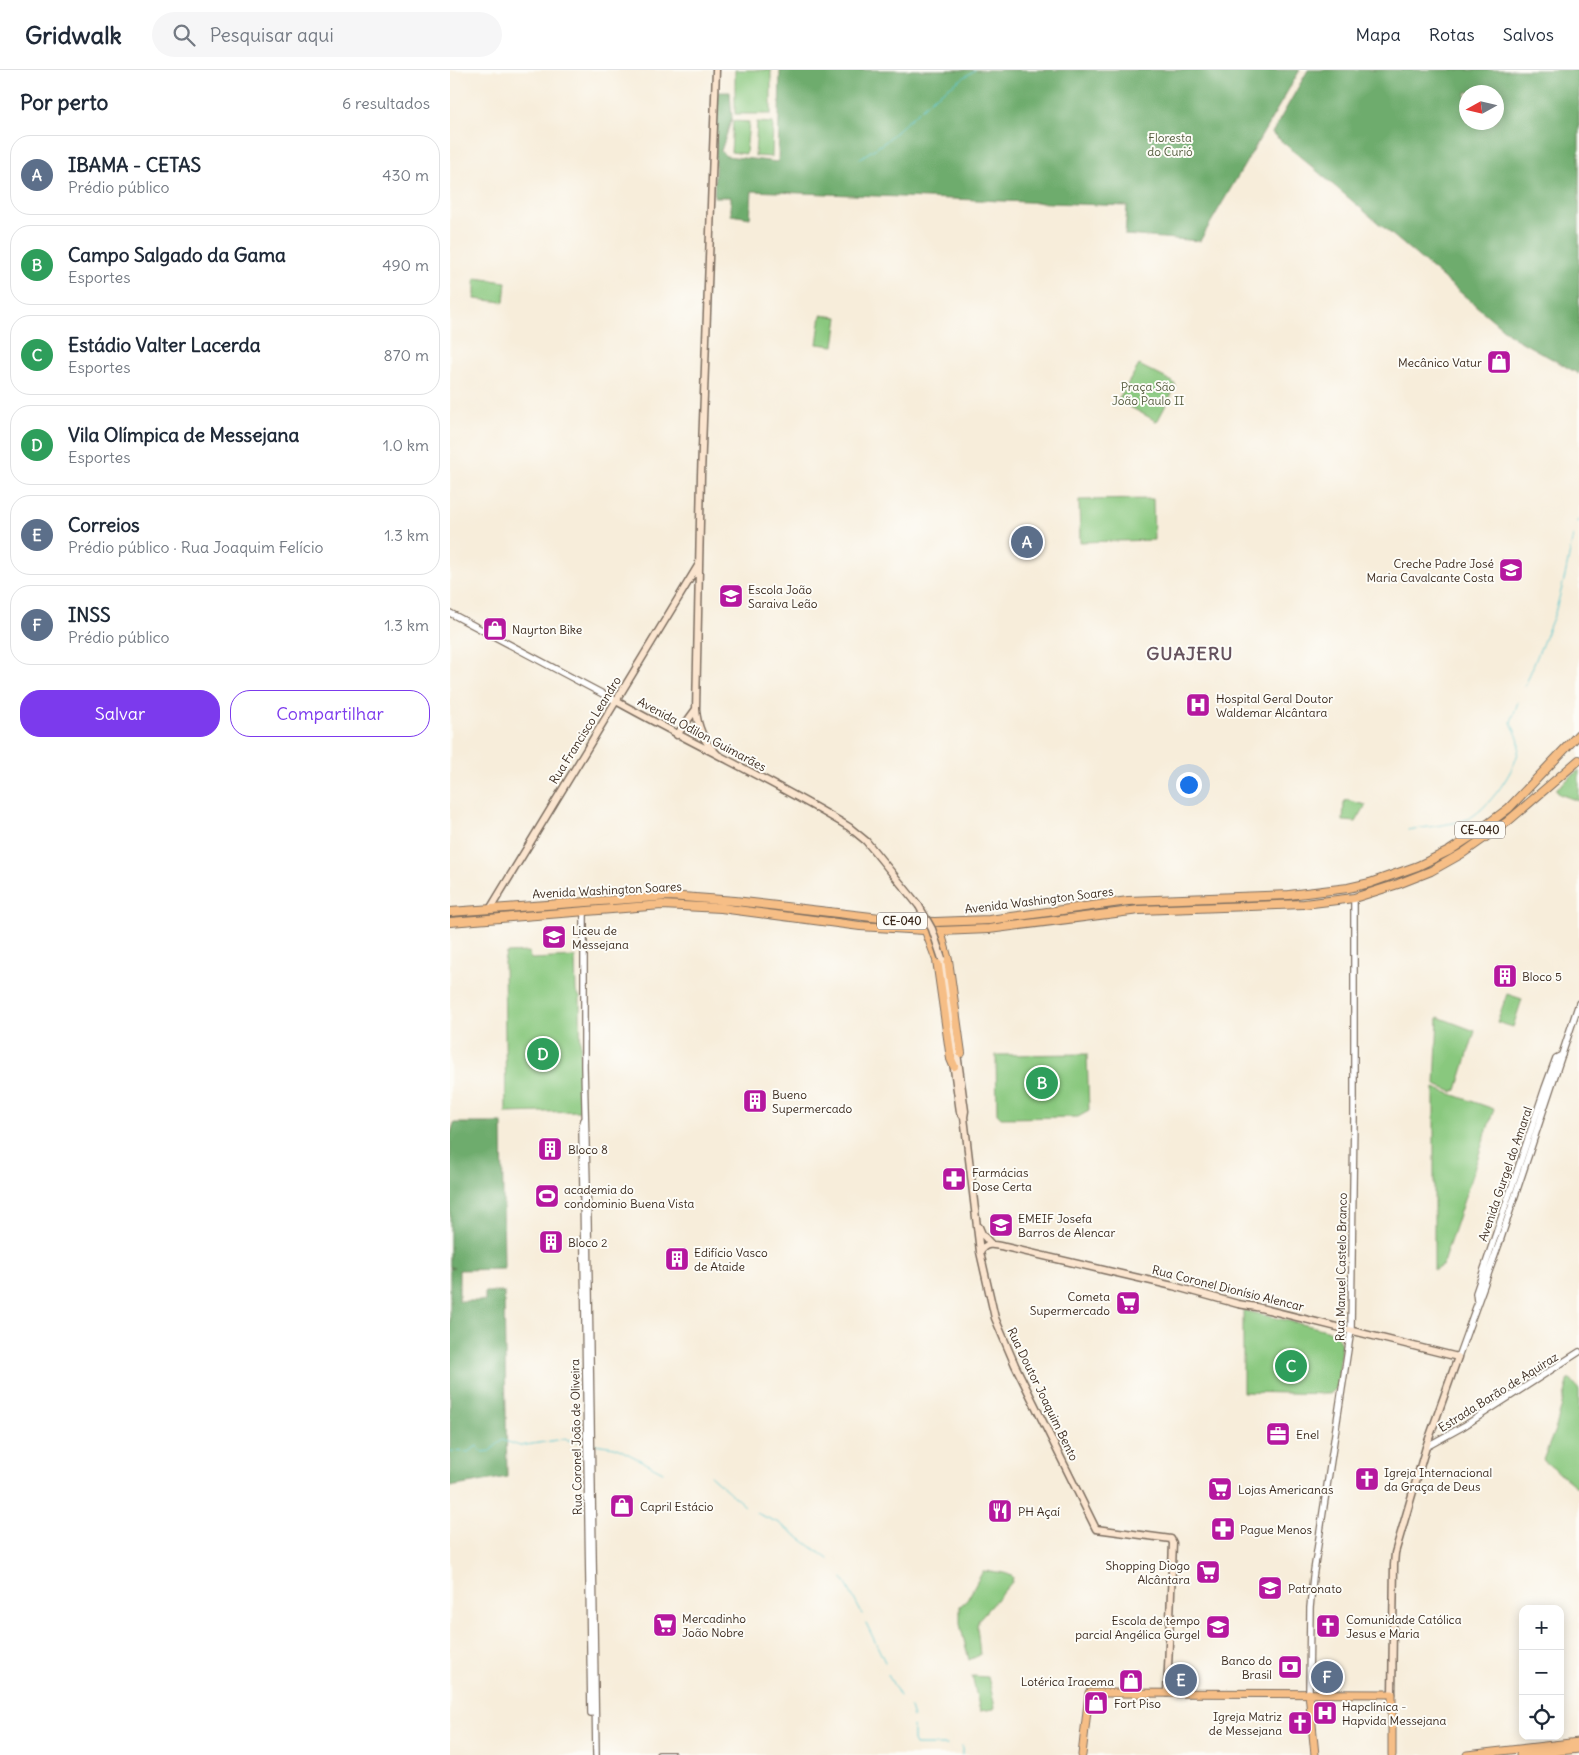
<!DOCTYPE html>
<html lang="pt">
<head>
<meta charset="utf-8">
<style>
  :root { --surface:#fff; --page:#f6f6f7; --text:#1f2937; --muted:#747a83; --line:#e0e1e3; --accent:#7c3aed }
  body { margin:0; font-family:Delius,sans-serif; background:var(--page); color:var(--text) }
  .controls { position:absolute; right:15px; bottom:15px; display:grid; overflow:hidden; border-radius:10px; box-shadow:0 2px 12px #0003 }
  .controls button { width:45px; height:45px; display:grid; place-items:center; padding:0; border:0; border-bottom:1px solid var(--line); background:var(--surface); color:var(--text); font:25px sans-serif }
  .compass { position:absolute; left:1009px; top:15px; width:45px; height:45px; border-radius:50%; background:var(--surface); box-shadow:0 2px 12px #0003; rotate:262deg }
  .you { position:absolute; left:738px; top:714px; width:18px; height:18px; margin:-12px; border:4px solid #fff; border-radius:50%; background:#1a73e8; box-shadow:0 0 0 8px #1a73e833 }
  .badge { display:grid; place-items:center; width:32px; height:32px; border-radius:50%; background:var(--accent); color:#fff; font-size:16px; font-weight:700 }
  .pin { position:absolute; translate:-50% -50%; border:2px solid #fff; box-shadow:0 1px 5px #0006 }
  .list { margin:0; padding:0; list-style:none }
  h2 { display:flex; justify-content:space-between; align-items:center; height:65px; margin:0; padding:0 20px; font-size:21px }
  h2 small { font-size:16px; font-weight:400; color:var(--muted) }
  .list li { display:grid; grid-template-columns:32px 1fr auto; gap:15px; align-items:center; box-sizing:border-box; height:80px; margin:0 10px 10px; padding:0 10px; border:1px solid var(--line); border-radius:20px }
  .list b { display:block; font-size:19px; white-space:nowrap }
  .list p { margin:0; font-size:16px; white-space:nowrap; color:var(--muted) }
  .list em { font-size:16px; font-style:normal; color:var(--muted) }
  .actions { display:flex; gap:10px; padding:15px 20px }
  .actions a { flex:1; padding:11px 0; border:1px solid var(--accent); border-radius:20px; text-align:center; font-size:18px; color:var(--accent) }
  .actions .main { background:var(--accent); color:#fff }
  .icon { flex:none; width:28px; height:28px; fill:none; stroke:currentColor; stroke-width:2; stroke-linecap:round; stroke-linejoin:round }
  .map { position:relative; flex:none; width:1129px; height:1685px; overflow:hidden }
  header { display:flex; align-items:center; gap:30px; box-sizing:border-box; height:70px; padding:0 25px; background:var(--surface); border-bottom:1px solid var(--line) }
  header strong { font-size:24px }
  nav { display:flex; gap:28px; margin-inline-start:auto; font-size:18px }
  .search { width:350px; height:45px; background:var(--page); display:flex; align-items:center; gap:12px; box-sizing:border-box; padding:0 18px; border-radius:28px; color:var(--muted); font-size:19px }
  main { display:flex }
  aside { flex:1; background:var(--surface) }
  .map>svg:first-child { display:block }
</style>
</head>
<body>
<header>
<strong>Gridwalk</strong>
<div class="search"><svg class="icon" aria-label="search" viewBox="0 0 24 24"><circle cx="10" cy="10" r="6"/><path d="M15 15l6 6"/></svg>Pesquisar aqui</div>
<nav><a>Mapa</a><a>Rotas</a><a>Salvos</a></nav>
</header>
<main>
<aside>
<h2>Por perto<small>6 resultados</small></h2>
<ul class="list">
<li><span class="badge" style="background:#5c6f8a">A</span><div><b>IBAMA - CETAS</b><p>Prédio público</p></div><em>430 m</em></li>
<li><span class="badge" style="background:#2e9e5b">B</span><div><b>Campo Salgado da Gama</b><p>Esportes</p></div><em>490 m</em></li>
<li><span class="badge" style="background:#2e9e5b">C</span><div><b>Estádio Valter Lacerda</b><p>Esportes</p></div><em>870 m</em></li>
<li><span class="badge" style="background:#2e9e5b">D</span><div><b>Vila Olímpica de Messejana</b><p>Esportes</p></div><em>1.0 km</em></li>
<li><span class="badge" style="background:#5c6f8a">E</span><div><b>Correios</b><p>Prédio público · Rua Joaquim Felício</p></div><em>1.3 km</em></li>
<li><span class="badge" style="background:#5c6f8a">F</span><div><b>INSS</b><p>Prédio público</p></div><em>1.3 km</em></li>
</ul>
<div class="actions"><a class="main">Salvar</a><a>Compartilhar</a></div>
</aside>
<div class="map">
<svg width="1129" height="1685" viewBox="0 0 1129 1685">
  <rect width="100%" height="100%" fill="#fdfcf7"/>
  <filter id="ink" filterUnits="userSpaceOnUse"><feTurbulence type="fractalNoise" baseFrequency=".02" numOctaves="2"/><feDisplacementMap in="SourceGraphic" scale="10" xChannelSelector="R" yChannelSelector="G"/><feConvolveMatrix kernelMatrix="1 2 1 2 8 2 1 2 1" color-interpolation-filters="sRGB"/></filter>
  <filter id="wash" filterUnits="userSpaceOnUse"><feTurbulence type="fractalNoise" baseFrequency=".0096" numOctaves="4" result="noise"/><feDisplacementMap in="SourceGraphic" scale="20" xChannelSelector="R" yChannelSelector="G"/><feGaussianBlur stdDeviation="1.12" result="paint"/><feColorMatrix in="noise" values="0 0 0 0 0 0 0 0 0 0 0 0 0 0 0 0 0 1.4 0 .05"/><feComposite in="paint" operator="in"/></filter>
  <g filter="url(#wash)">
    <rect width="100%" height="100%" fill="#f7edda"/>
    <path fill="#89c87e" stroke="#62794e" d="M285,0h36v44h-36z
      M283,51l16,1 -3,32 -15,-2z
      M307,52l16,1 -1,34 -17,-1z
      M25,208l31,4 -2,20 -29,-3z
      M371,245l17,2 -4,29 -17,-2z
      M689,295l34,17 3,4 -18,34 -2,1 -37,-20v-3z
      M703,429l1,41 -74,2 -1,-42z
      M1129,700v31l-20,-7 -3,-5z
      M896,730l20,5 -10,17 -13,-1 1,-19z
      M79,882l1,6 2,1 43,-2 1,35 4,5 1,114 -75,2 -2,-151 2,-9z
      M1057,924l15,5 -9,28 -16,-5z
      M988,947l37,14 -18,59 -4,2 -18,-7z
      M637,984l2,57 -11,6 -77,1 -4,-4 -1,-59z
      M984,1018l60,21 -52,157 -8,4z
      M793,1240l84,20 10,5 4,9 -3,43 -8,7 -87,-2z
      M1119,1308l10,12v99l-36,-29 13,-33z
      M533,1501c10,1 22,0 30,6l-1,5 -33,37 -2,7 3,29 -11,5 -9,-36v-18l7,-6z
      M522,1606l16,1 7,30 -1,2 -14,2z"/>
    <path fill="#6eac6d" stroke="#546b46" fill-rule="evenodd" d="M330,0h520l-100,171 -75,-6 2,-29 -375,-15 -2,27 -19,-3v-18h-17l4,-105h12l2,26 -11,33 5,5 52,6z
      M858,0h271v304l-66,-37 -241,-204zM1046,22v30h-30v-30z
      M4,1053h48l2,146 -45,1v31h26v-9h19l3,185 -57,10v-219h4l-4,-1v-131z"/>
    <g fill="none" stroke-linecap="round" stroke-linejoin="round">
      <path stroke="#57c5ce" stroke-width="1" d="M409,89l26,-17 48,-44 42,-28
        M1128,452l1,-3
        M1075,616l30,-73 10,-37 8,-40
        M958,760c16,-3 42,-5 57,-10 21,-7 55,-54 54,-76 0,-7 -6,-16 -8,-22l7,-20
        M144,1374l21,3 48,25
        M0,1381l18,1 9,-6 5,6 8,-1 12,-11 18,6 43,-7 18,3
        M260,1405l35,31
        M306,1443l23,10 49,36
        M393,1508l19,36
        M416,1553l19,39
        M438,1605l12,21
        M460,1638l3,9
        M463,1656v15l2,4h32
        M512,1676v9"/>
    </g>
  </g>
  <g filter="url(#ink)">
    <g fill="none" stroke-linecap="round" stroke-linejoin="round">
      <defs>
        <path id="tertiary" d="M0,543l166,88
          M134,841v156l4,156 8,532
          M134,1050l-2,7 9,586
          M1027,1231l-1,-8 69,-205 11,-30 6,-3
          M1008,1287l41,-113 80,-241
          M976,1377l38,-21 115,-74
          M859,1623l1,-85 3,-31 38,-247 3,-214v-218
          M209,1685h14"/>
        <path id="secondary" d="M166,631c77,43 158,80 233,126l17,14 53,65
          M227,665l19,-26
          M266,683c-12,-10 -19,-28 -20,-44l5,-234 15,-405
          M40,839l209,-345
          M492,889l12,93
          M504,979l3,4 8,58 -1,6 16,135 15,66 20,47 81,164 75,10 2,4 -6,150
          M503,992l7,50 4,5
          M529,1157l3,7 9,10
          M530,1182c5,-11 16,-7 25,-5l168,39 65,18 18,3 202,50 -32,90 -31,106 -1,12 -2,129"/>
        <path id="primary" d="M859,1623l6,62
          M632,1685l7,-62h7l296,1v61
          M1017,1685l112,-13
          M1070,1685l59,-6"/>
        <path id="trunk" d="M0,842l219,-16 66,5 171,20 29,1 54,-2 139,-19 161,-6 59,-7 22,-5 48,-17 31,-15 23,-15 37,-28 70,-74
          M0,852l212,-17 59,3 139,18 80,5 49,-2 150,-19 165,-6 50,-6 44,-14 33,-13 32,-18 44,-31 72,-62
          M476,861l11,29 14,99 3,7
          M490,861l8,29 13,93"/>
      </defs>
      <use href="#tertiary" stroke="#7d6e60" stroke-width="8"/>
      <use href="#secondary" stroke="#7d6e60" stroke-width="9"/>
      <use href="#primary" stroke="#7d6e60" stroke-width="9"/>
      <use href="#trunk" stroke="#7d6e60" stroke-width="10"/>
      <use href="#tertiary" stroke="#fff" stroke-width="5.5"/>
      <use href="#secondary" stroke="#fbe5cf" stroke-width="6"/>
      <use href="#primary" stroke="#f6be86" stroke-width="7"/>
      <use href="#trunk" stroke="#f6be86" stroke-width="8"/>
      <defs>
        <path id="secondary-bridge" d="M469,836l13,23 10,30"/>
      </defs>
      <use href="#secondary-bridge" stroke="#7d6e60" stroke-width="9" stroke-linecap="butt"/>
      <use href="#secondary-bridge" stroke="#fbe5cf" stroke-width="6"/>
    </g>
  </g>
  <defs>
    <symbol id="shop-square" viewBox="-11 -11 22 22"><rect x="-9" y="-9" width="18" height="18" rx="4" fill="#b5179e" stroke="#fdfcf7"/><path d="M-5-2.5h2.3a2.7 3.5 0 0 1 5.4 0H5L5.5 6h-11ZM-1.5-2.5h3a1.5 2.3 0 0 0-3 0Z" fill="#fff"/></symbol>
    <symbol id="school-square" viewBox="-11 -11 22 22"><rect x="-9" y="-9" width="18" height="18" rx="4" fill="#b5179e" stroke="#fdfcf7"/><path d="M0-5L7-2L0 1L-7-2ZM-4 1L0 2.5L4 1V4Q0 6-4 4Z" fill="#fff"/></symbol>
    <symbol id="hospital-square" viewBox="-11 -11 22 22"><rect x="-9" y="-9" width="18" height="18" rx="4" fill="#b5179e" stroke="#fdfcf7"/><path d="M-5-5h3v3.5h4V-5h3V5h-3V1.5h-4V5h-3Z" fill="#fff"/></symbol>
    <symbol id="building-square" viewBox="-11 -11 22 22"><rect x="-9" y="-9" width="18" height="18" rx="4" fill="#b5179e" stroke="#fdfcf7"/><path d="M-4-6H4V6H1V3H-1V6H-4ZM-2.5-4.3h1.7v1.8h-1.7ZM.8-4.3h1.7v1.8H.8ZM-2.5-1h1.7V.8h-1.7ZM.8-1h1.7V.8H.8Z" fill="#fff"/></symbol>
    <symbol id="pharmacy-square" viewBox="-11 -11 22 22"><rect x="-9" y="-9" width="18" height="18" rx="4" fill="#b5179e" stroke="#fdfcf7"/><path d="M-2-6h4v4h4v4h-4v4h-4v-4h-4v-4h4Z" fill="#fff"/></symbol>
    <symbol id="stadium-square" viewBox="-11 -11 22 22"><rect x="-9" y="-9" width="18" height="18" rx="4" fill="#b5179e" stroke="#fdfcf7"/><path d="M0-5a6.5 5 0 1 0 0 10a6.5 5 0 1 0 0-10ZM-3.5-1.8h7v3.6h-7Z" fill="#fff"/></symbol>
    <symbol id="supermarket-square" viewBox="-11 -11 22 22"><rect x="-9" y="-9" width="18" height="18" rx="4" fill="#b5179e" stroke="#fdfcf7"/><path d="M-6-5.5h2.5l.6 2H6L4.5 2H-2.5L-4.4-4H-6ZM-1.5 3.2a1.3 1.3 0 1 0 .1 0ZM3 3.2a1.3 1.3 0 1 0 .1 0Z" fill="#fff"/></symbol>
    <symbol id="office-square" viewBox="-11 -11 22 22"><rect x="-9" y="-9" width="18" height="18" rx="4" fill="#b5179e" stroke="#fdfcf7"/><path d="M-6-3h4V-5.5h4V-3h4V5H-6ZM-1-4.5V-3h2v-1.5ZM-6 0V1H6V0Z" fill="#fff"/></symbol>
    <symbol id="church-square" viewBox="-11 -11 22 22"><rect x="-9" y="-9" width="18" height="18" rx="4" fill="#b5179e" stroke="#fdfcf7"/><path d="M-1.2-6h2.4v3.5h3.3v2.4h-3.3V6h-2.4V-.1h-3.3v-2.4h3.3Z" fill="#fff"/></symbol>
    <symbol id="restaurant-square" viewBox="-11 -11 22 22"><rect x="-9" y="-9" width="18" height="18" rx="4" fill="#b5179e" stroke="#fdfcf7"/><path d="M-5-6h1v4h1v-4h1v4h1v-4h1v5L-1.5 .5V6h-2V.5L-5-1ZM5-6V6H3V1.5H1.5Q1.5-4 5-6Z" fill="#fff"/></symbol>
    <symbol id="bank-square" viewBox="-11 -11 22 22"><rect x="-9" y="-9" width="18" height="18" rx="4" fill="#b5179e" stroke="#fdfcf7"/><path d="M-6-4H6V4H-6ZM0-2.3a2.3 2.3 0 1 0 0 4.6a2.3 2.3 0 1 0 0-4.6Z" fill="#fff"/></symbol>
  </defs>
  <g fill-rule="evenodd">
    <use href="#shop-square" x="1035" y="278" width="28" height="28"/>
    <use href="#school-square" x="1047" y="486" width="28" height="28"/>
    <use href="#school-square" x="267" y="512" width="28" height="28"/>
    <use href="#shop-square" x="31" y="545" width="28" height="28"/>
    <use href="#hospital-square" x="734" y="621" width="28" height="28"/>
    <use href="#school-square" x="90" y="853" width="28" height="28"/>
    <use href="#building-square" x="1041" y="892" width="28" height="28"/>
    <use href="#building-square" x="291" y="1017" width="28" height="28"/>
    <use href="#building-square" x="86" y="1065" width="28" height="28"/>
    <use href="#pharmacy-square" x="490" y="1095" width="28" height="28"/>
    <use href="#stadium-square" x="83" y="1112" width="28" height="28"/>
    <use href="#school-square" x="537" y="1141" width="28" height="28"/>
    <use href="#building-square" x="87" y="1158" width="28" height="28"/>
    <use href="#building-square" x="213" y="1175" width="28" height="28"/>
    <use href="#supermarket-square" x="664" y="1219" width="28" height="28"/>
    <use href="#office-square" x="814" y="1350" width="28" height="28"/>
    <use href="#church-square" x="903" y="1395" width="28" height="28"/>
    <use href="#supermarket-square" x="756" y="1405" width="28" height="28"/>
    <use href="#shop-square" x="158" y="1422" width="28" height="28"/>
    <use href="#restaurant-square" x="536" y="1427" width="28" height="28"/>
    <use href="#pharmacy-square" x="759" y="1445" width="28" height="28"/>
    <use href="#supermarket-square" x="744" y="1488" width="28" height="28"/>
    <use href="#school-square" x="806" y="1504" width="28" height="28"/>
    <use href="#supermarket-square" x="201" y="1541" width="28" height="28"/>
    <use href="#church-square" x="864" y="1542" width="28" height="28"/>
    <use href="#school-square" x="754" y="1543" width="28" height="28"/>
    <use href="#bank-square" x="826" y="1583" width="28" height="28"/>
    <use href="#shop-square" x="667" y="1597" width="28" height="28"/>
    <use href="#shop-square" x="632" y="1619" width="28" height="28"/>
    <use href="#hospital-square" x="861" y="1629" width="28" height="28"/>
    <use href="#church-square" x="836" y="1639" width="28" height="28"/>
  </g>
  <g text-anchor="middle" dominant-baseline="central" stroke-width="4" stroke-linejoin="round" paint-order="stroke">
    <g fill="#fdfcf7" stroke="#75695f" stroke-width="1">
      <rect x="1005" y="751.5" width="50" height="17" rx="4"/>
      <rect x="427" y="842.5" width="50" height="17" rx="4"/>
    </g>
    <g font-size="11" font-weight="bold" fill="#3b2a1e">
      <text x="1030" y="760">CE-040</text>
      <text x="452" y="851">CE-040</text>
    </g>
    <g font-size="12" fill="#52593b" stroke="#fdfcf7">
      <text x="720" y="67">Floresta<tspan x="720" dy="14">do Curió</tspan></text>
      <text x="698" y="316">Praça São<tspan x="698" dy="14">João Paulo II</tspan></text>
    </g>
    <g font-size="12" fill="#3b2a1e" stroke="#fdfcf7" text-anchor="start">
      <text x="1032" y="292" text-anchor="end">Mecânico Vatur</text>
      <text x="1044" y="493" text-anchor="end">Creche Padre José<tspan x="1044" dy="14">Maria Cavalcante Costa</tspan></text>
      <text x="298" y="519">Escola João<tspan x="298" dy="14">Saraiva Leão</tspan></text>
      <text x="62" y="559">Nayrton Bike</text>
      <text x="766" y="628">Hospital Geral Doutor<tspan x="766" dy="14">Waldemar Alcântara</tspan></text>
      <text x="122" y="860">Liceu de<tspan x="122" dy="14">Messejana</tspan></text>
      <text x="1072" y="906">Bloco 5</text>
      <text x="322" y="1024">Bueno<tspan x="322" dy="14">Supermercado</tspan></text>
      <text x="118" y="1079">Bloco 8</text>
      <text x="522" y="1102">Farmácias<tspan x="522" dy="14">Dose Certa</tspan></text>
      <text x="114" y="1119">academia do<tspan x="114" dy="14">condominio Buena Vista</tspan></text>
      <text x="568" y="1148">EMEIF Josefa<tspan x="568" dy="14">Barros de Alencar</tspan></text>
      <text x="118" y="1172">Bloco 2</text>
      <text x="244" y="1182">Edifício Vasco<tspan x="244" dy="14">de Ataide</tspan></text>
      <text x="660" y="1226" text-anchor="end">Cometa<tspan x="660" dy="14">Supermercado</tspan></text>
      <text x="846" y="1364">Enel</text>
      <text x="934" y="1402">Igreja Internacional<tspan x="934" dy="14">da Graça de Deus</tspan></text>
      <text x="788" y="1419">Lojas Americanas</text>
      <text x="190" y="1436">Capril Estácio</text>
      <text x="568" y="1441">PH Açaí</text>
      <text x="790" y="1459">Pague Menos</text>
      <text x="740" y="1495" text-anchor="end">Shopping Diogo<tspan x="740" dy="14">Alcântara</tspan></text>
      <text x="838" y="1518">Patronato</text>
      <text x="232" y="1548">Mercadinho<tspan x="232" dy="14">João Nobre</tspan></text>
      <text x="896" y="1549">Comunidade Católica<tspan x="896" dy="14">Jesus e Maria</tspan></text>
      <text x="750" y="1550" text-anchor="end">Escola de tempo<tspan x="750" dy="14">parcial Angélica Gurgel</tspan></text>
      <text x="822" y="1590" text-anchor="end">Banco do<tspan x="822" dy="14">Brasil</tspan></text>
      <text x="664" y="1611" text-anchor="end">Lotérica Iracema</text>
      <text x="664" y="1633">Fort Piso</text>
      <text x="892" y="1636">Hapclínica -<tspan x="892" dy="14">Hapvida Messejana</tspan></text>
      <text x="832" y="1646" text-anchor="end">Igreja Matriz<tspan x="832" dy="14">de Messejana</tspan></text>
    </g>
    <g font-size="12" fill="#3b2a1e" stroke="#fdfcf7">
      <text transform="translate(135 660) rotate(-58)">Rua Francisco Leandro</text>
      <text transform="translate(252 664) rotate(28)">Avenida Odilon Guimarães</text>
      <text transform="translate(157 820) rotate(-3)">Avenida Washington Soares</text>
      <text transform="translate(589 830) rotate(-7)">Avenida Washington Soares</text>
      <text transform="translate(1055 1104) rotate(-71)">Avenida Gurgel do Amaral</text>
      <text transform="translate(891 1197) rotate(-89)">Rua Manuel Castelo Branco</text>
      <text transform="translate(778 1218) rotate(14)">Rua Coronel Dionísio Alencar</text>
      <text transform="translate(1048 1322) rotate(-32)">Estrada Barão de Aquiraz</text>
      <text transform="translate(593 1324) rotate(64)">Rua Doutor Joaquim Bento</text>
      <text transform="translate(126 1367) rotate(-91)">Rua Coronel João de Oliveira</text>
    </g>
    <g font-size="18" font-weight="bold" letter-spacing="1" fill="#65525d" stroke="#fdfcf7">
      <text x="740" y="583">GUAJERU</text>
    </g>
  </g>
</svg>
<div class="controls">
<button>+</button>
<button>−</button>
<button><svg class="icon" aria-label="locate" viewBox="0 0 24 24"><circle cx="12" cy="12" r="6"/><path d="M12 2v4M12 18v4M2 12h4M18 12h4"/></svg></button>
</div>
<svg class="compass" viewBox="-18 -18 36 36"><path d="M0-13l5 13h-10z" fill="#e53935"/><path d="M0 13l5-13h-10z" fill="#747a83"/></svg>
<div class="you"></div>
<div class="pin badge" style="left:577px;top:472px;background:#5c6f8a">A</div>
<div class="pin badge" style="left:592px;top:1013px;background:#2e9e5b">B</div>
<div class="pin badge" style="left:841px;top:1296px;background:#2e9e5b">C</div>
<div class="pin badge" style="left:93px;top:984px;background:#2e9e5b">D</div>
<div class="pin badge" style="left:731px;top:1610px;background:#5c6f8a">E</div>
<div class="pin badge" style="left:877px;top:1607px;background:#5c6f8a">F</div>
</div>
</main>
</body>
</html>
